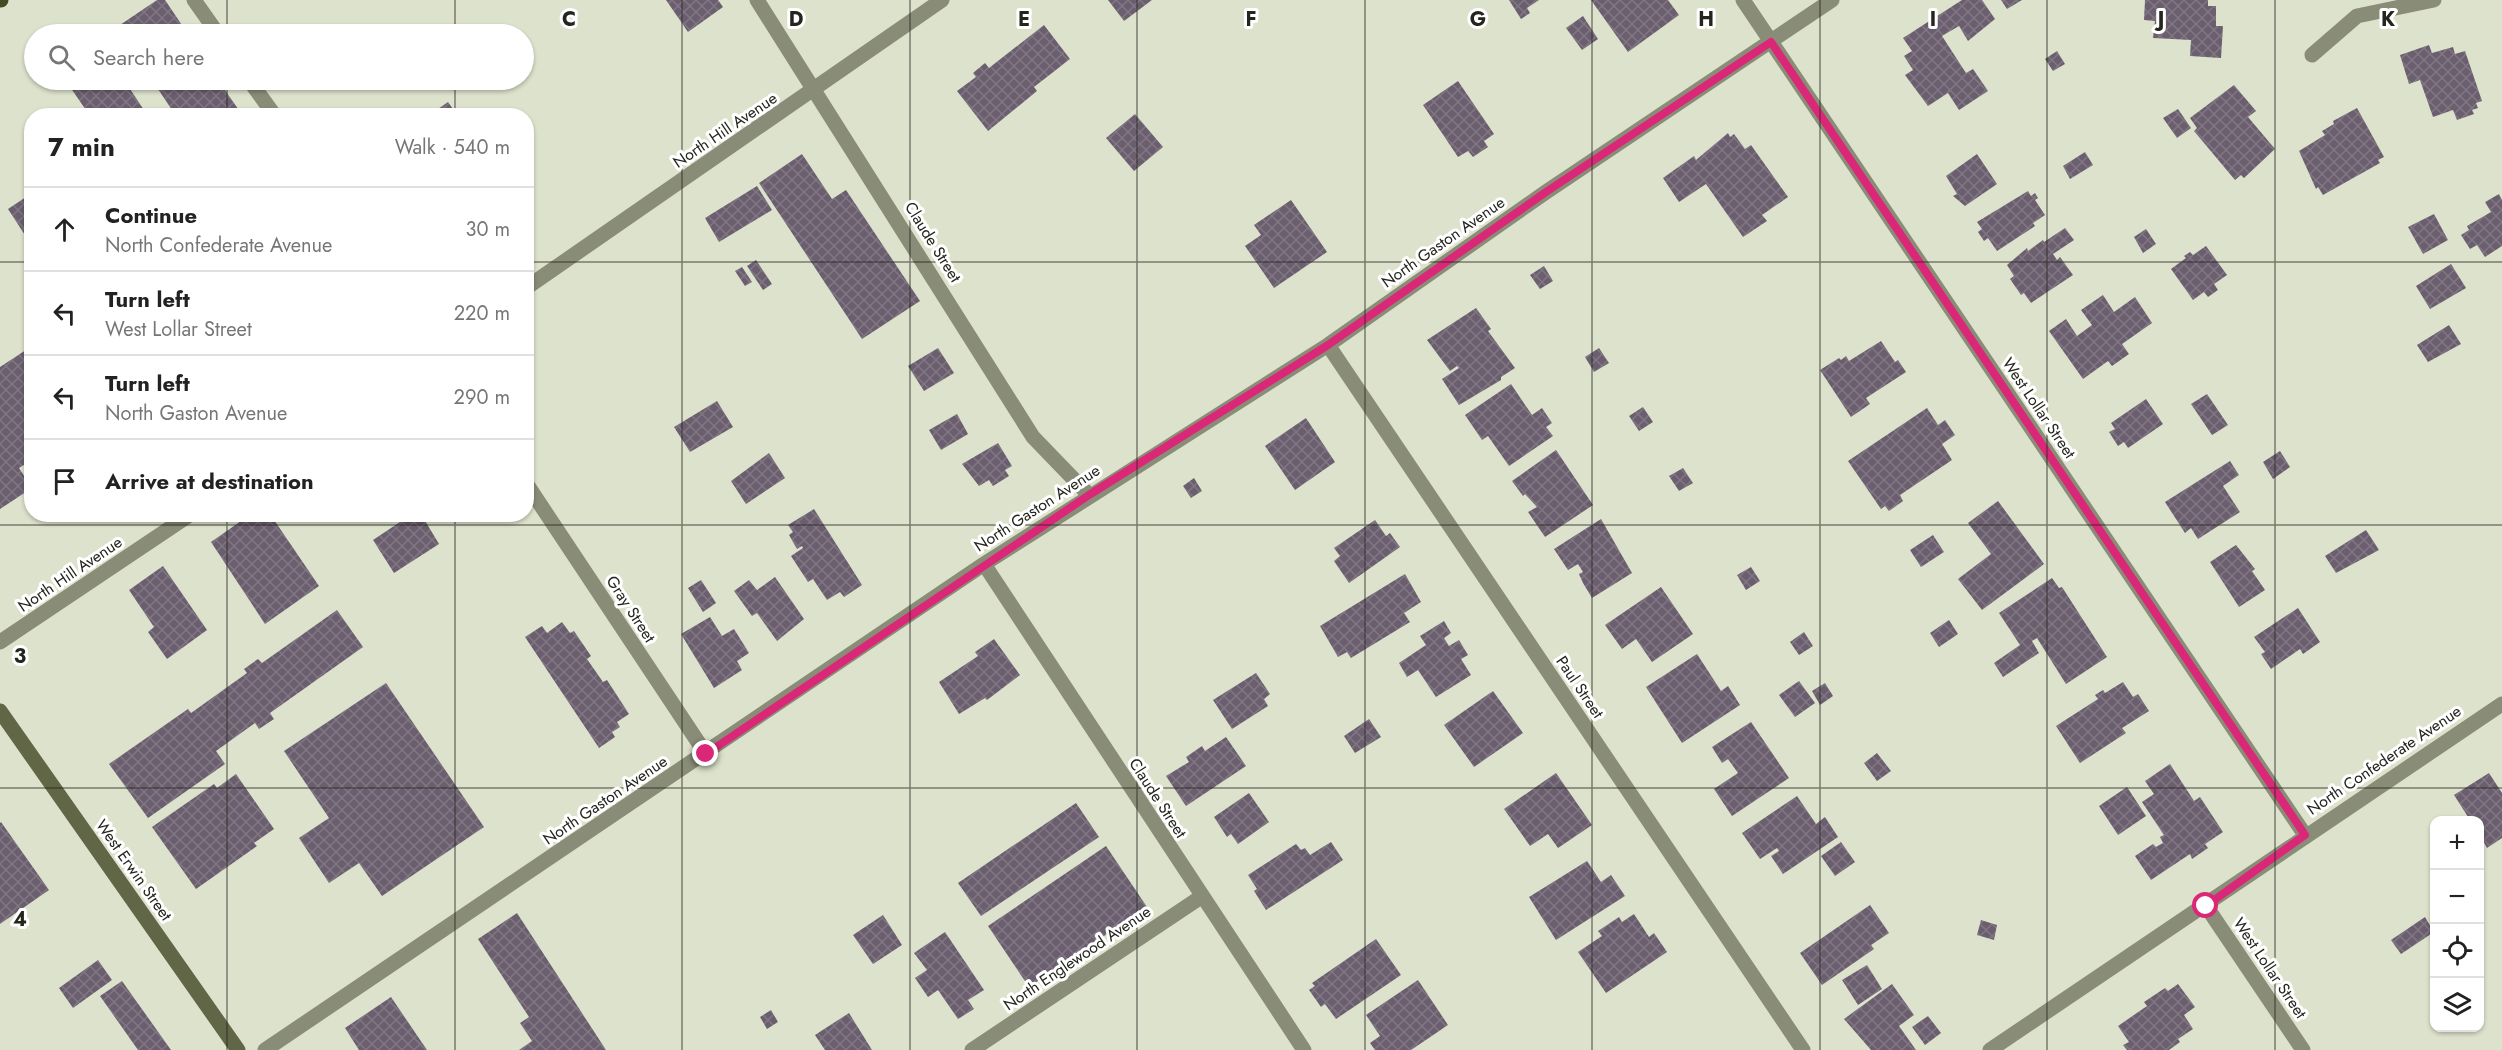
<!DOCTYPE html>
<html lang="en">
<head>
<meta charset="utf-8">
<style>
  :root { --surface:#fff; --page:#f6f6f6; --text:#222; --muted:#767676; --line:#e0e0e0 }
  body { margin:0; font-family:Jost,sans-serif; background:var(--page); color:var(--text) }
  .controls { position:absolute; right:18px; bottom:18px; display:grid; overflow:hidden; border-radius:12px; box-shadow:0 2px 4px #0004 }
  .controls button { width:54px; height:54px; display:grid; place-items:center; padding:0; border:0; border-bottom:2px solid var(--line); background:var(--surface); color:var(--text); font:30px sans-serif }
  .stop { position:absolute; width:18px; height:18px; margin:-14px; border:4px solid #db2777; border-radius:50%; background:#fff }
  .stop.end { background:#db2777; border-color:#fff; box-shadow:0 2px 6px #0008 }
  .list { margin:0; padding:0; list-style:none }
  h2 { display:flex; justify-content:space-between; align-items:center; height:78px; margin:0; padding:0 24px; font-size:26px }
  h2 small { font-size:20px; font-weight:400; color:var(--muted) }
  .list li { display:grid; grid-template-columns:39px 1fr auto; gap:18px; align-items:center; box-sizing:border-box; height:84px; padding:0 24px; border-top:2px solid var(--line) }
  .list b { display:block; font-size:22px; white-space:nowrap }
  .list p { margin:0; font-size:20px; white-space:nowrap; color:var(--muted) }
  .list em { font-size:20px; font-style:normal; color:var(--muted) }
  .icon { flex:none; width:33px; height:33px; fill:none; stroke:currentColor; stroke-width:2; stroke-linecap:round; stroke-linejoin:round }
  .map { position:relative; flex:none; width:2502px; height:1050px; overflow:hidden }
  .search { position:absolute; background:var(--surface); box-shadow:0 2px 4px #0004; left:24px; top:24px; width:510px; height:66px; display:flex; align-items:center; gap:15px; box-sizing:border-box; padding:0 21px; border-radius:33px; color:var(--muted); font-size:22px }
  .panel { position:absolute; background:var(--surface); box-shadow:0 2px 4px #0004; left:24px; top:108px; width:510px; height:414px; border-radius:24px }
  .map>svg:first-child { display:block }
</style>
</head>
<body>
<div class="map">
<svg width="2502" height="1050" viewBox="0 0 2502 1050">
  <defs>
    <pattern id="building-cross-hatch" width="8" height="8" patternUnits="userSpaceOnUse" patternTransform="scale(1.5)"><rect width="8" height="8" fill="#6b5f6f"/><path d="M0 0l8 8M0 8l8-8" fill="none" stroke="#807782"/></pattern>
  </defs>
  <rect width="100%" height="100%" fill="#dde2cc"/>
  <path fill="url(#building-cross-hatch)" d="M157,0h8l23,34h-66l-5,-7z
    M666,0h52l5,7 -35,25z
    M1108,0h44l-28,21z
    M1509,0h30l-12,8 3,5 -9,6z
    M1591,0h77l11,15 -51,37z
    M1962,0h20l13,19 -27,22 -9,-15 -17,10 24,37 7,-4 15,22 -29,19 -11,-17 -20,13 -23,-31 8,-5 -9,-14 8,-5 -9,-13z
    M2001,0h21l-15,9z
    M2145,0h63v6h8v20h7l-2,32 -31,-2 1,-16 -38,-2 2,-17 -11,-1z
    M1583,16l15,23 -16,11 -16,-22z
    M1044,25l26,34 -36,28 3,4 -49,40 -31,-40 19,-14 -3,-4 12,-10 4,5z
    M2429,45l3,8 21,-6 2,7 10,-3 17,50 -6,2 2,5 -6,2 2,4 -17,6 -4,-10 -20,7 -13,-37 -11,4 -9,-29z
    M2057,51l8,13 -12,7 -8,-12z
    M68,80h56l24,36h-58l-24,-35z
    M152,80h66l25,36h-67z
    M1458,81l36,53 -10,7 4,6 -15,10 -5,-6 -10,6 -35,-52z
    M2234,85l22,26 -8,6 27,32 -31,29 -3,-3 -6,5 -41,-49 3,-3 -7,-10z
    M448,102l10,14h-30z
    M2357,108l27,49 -6,3 2,3 -57,32 -5,-8 -2,2 -17,-38 26,-16 -3,-4 12,-7 -1,-3z
    M2178,109l13,19 -14,10 -14,-20z
    M1135,114l28,33 -29,24 -28,-33z
    M1728,133l2,4 4,-3 11,15 6,-4 37,52 -26,18 5,6 -24,16 -37,-53 -27,18 -16,-24 31,-22 2,4z
    M2085,152l8,13 -23,14 -7,-13z
    M802,154l30,45 14,-9 74,111 -58,38 -103,-156z
    M1977,154l20,30 -32,22 -12,-10 4,-2 -11,-18z
    M757,186l15,24 -53,32 -14,-24z
    M2028,191l3,5 4,-3 3,5 -3,2 10,15 -12,8 2,3 -38,25 -9,-13 -4,3 -6,-9 4,-3 -5,-7z
    M32,193v53l-24,-37z
    M2499,194l3,6v46l-17,11 -8,-12 -7,4 -9,-14 8,-5 -2,-4 24,-14 -6,-10z
    M1291,200l36,52 -53,36 -29,-42 16,-11 -7,-10z
    M2434,214l14,26 -25,14 -15,-27z
    M2065,228l9,12 -21,14 4,6 3,-3 13,18 -42,28 -7,-10 -3,2 -11,-16 4,-3 -7,-11 20,-17 1,3 15,-11 1,2z
    M2146,229l10,15 -13,9 -9,-16z
    M2206,246l21,29 -13,9 4,6 -10,7 -4,-5 -11,8 -22,-31 15,-11 -2,-2 6,-4 3,3z
    M756,260l16,24 -9,6 -16,-24z
    M2451,264l15,24 -36,21 -14,-23z
    M1544,266l9,15 -13,8 -10,-14z
    M742,267l10,15 -7,4 -10,-15z
    M2103,295l11,17 21,-15 17,26 -30,21 7,10 -17,12 -4,-5 -25,18 -34,-48 17,-12 11,17 15,-11 -11,-15z
    M1476,308l15,21 -3,2 27,37 -14,9v3l-42,25 -17,-26 17,-11 -2,-2 -7,5 -23,-31z
    M2449,325l12,19 -33,18 -11,-17z
    M1881,341l14,21 3,-2 8,12 -40,26 4,6 -19,13 -31,-47 19,-12 2,2 5,-4 3,5z
    M32,346v114l-13,8 13,20 -32,21v-142z
    M938,348l16,25 -30,18 -16,-25z
    M1599,348l10,15 -15,9 -9,-15z
    M1511,384l21,31 10,-7 10,15 -6,4 7,9 -44,30 -21,-30 -6,4 -17,-25z
    M2207,394l21,31 -16,10 -21,-31z
    M2146,399l17,25 -35,24 -4,-6 -6,4 -9,-14 6,-3 -4,-6z
    M717,401l16,26 -43,25 -16,-25z
    M1643,407l10,15 -14,9 -10,-15z
    M1927,408l11,17 7,-5 10,15 -13,9 10,16 -52,35 3,6 -14,10 -4,-5 -4,3 -33,-48z
    M957,414l11,20 -27,16 -12,-20z
    M1306,418l29,44 -40,28 -30,-44z
    M998,443l14,23 -7,4 4,6 -16,10 -4,-6 -10,6 -17,-22z
    M1556,450l37,55 -48,32 -17,-25 9,-5 -12,-13 -2,2 -11,-15z
    M2280,451l10,16 -17,12 -10,-17z
    M769,453l16,25 -39,26 -15,-23z
    M2230,461l9,14 -16,11 17,26 -42,27 -7,-11 -6,5 -20,-31z
    M1683,468l10,15 -14,8 -10,-15z
    M1194,478l8,13 -11,7 -8,-12z
    M1998,501l46,63 -62,46 -24,-31 33,-25 -23,-31z
    M814,509l48,76 -18,12 -4,-5 -13,8 -14,-21 -5,3 -17,-26 12,-8 -1,-2 -5,3 -8,-14 4,-3 -5,-7z
    M251,514h19l49,72 -54,38 -54,-82z
    M412,514h9l18,30 -45,29 -21,-33z
    M1601,519l31,54 -40,25 -9,-15 -4,-9 4,-2 -5,-8 -10,6 -14,-21z
    M1375,520l11,16 4,-3 10,14 -51,36 -15,-22 6,-5 -6,-8z
    M2366,530l13,20 -43,23 -11,-17z
    M1933,535l11,17 -23,15 -11,-17z
    M2236,545l19,24 -3,2 13,19 -26,17 -29,-45z
    M163,566l44,64 -40,29 -19,-27 6,-5 -25,-37z
    M1751,567l9,14 -14,9 -9,-15z
    M1405,574l16,28 -17,11 6,9 -59,36 -4,-6 -9,5 -18,-31z
    M775,577l29,42 -27,22 -20,-28 -5,3 -18,-25 15,-11 8,10z
    M2052,578l7,10 3,-1 45,70 -41,27 -29,-46 -5,3 7,12 -36,24 -9,-14 26,-18 -21,-32z
    M701,580l15,23 -13,9 -15,-24z
    M1661,587l32,47 -41,28 -16,-23 -14,10 -17,-24z
    M2298,608l22,34 -17,12 -3,-5 -29,20 -10,-15 4,-2 -11,-15z
    M337,610l26,37 -93,66 4,6 -15,10 -4,-6 -39,28 9,13 -77,54 -39,-54 79,-55 3,4 56,-40 -3,-4 14,-10 4,4z
    M710,617l12,19 12,-7 15,24 -12,8 5,9 -28,18 -33,-54z
    M1949,620l9,14 -19,13 -9,-14z
    M1444,621l7,12 -7,5 5,8 10,-6 9,15 -7,4 10,16 -35,22 -18,-27 -11,7 -8,-14 27,-18 -6,-9z
    M562,622l8,11 4,-2 17,25 -4,3 16,23 4,-2 22,34 -12,8 3,5 -8,5 3,5 -16,11 -74,-111 17,-11 5,7z
    M1804,632l9,14 -14,9 -9,-13z
    M994,639l26,36 -33,25 -2,-2 -26,16 -20,-32 39,-26 -3,-4z
    M1697,654l24,37 7,-5 12,19 -58,38 -36,-56z
    M1256,673l14,21 -6,5 4,7 -36,23 -19,-29z
    M1799,681l16,22 -20,14 -16,-22z
    M2123,682l10,15 5,-3 11,17 -27,17 4,5 -46,30 -24,-37 42,-27 -3,-4 8,-5 2,3z
    M386,683l98,144 -102,69 -23,-33 -30,20 -30,-45 30,-20 -45,-67z
    M1825,683l8,13 -13,9 -8,-14z
    M1493,691l30,42 -49,34 -30,-42z
    M1369,719l12,18 -26,16 -11,-17z
    M1751,722l38,56 -57,38 -18,-27 24,-16 -10,-14 -6,4 -10,-16z
    M1226,737l20,29 -60,40 -20,-30 23,-14 -3,-5 16,-11 3,5z
    M1877,753l14,18 -14,10 -13,-18z
    M2170,764l24,37 6,-4 23,35 -18,12 3,4 -16,11 -2,-5 -39,26 -16,-24 18,-12 3,3 7,-4 -3,-6 4,-2 -22,-33 12,-8 -9,-13z
    M1556,773l36,52 -34,23 -10,-14 -18,12 -26,-37z
    M2489,773l13,20v45l-15,10 -7,-13v-15h-10l-16,-25z
    M236,774l38,55 -20,14 3,3 -61,43 -44,-62 62,-43 3,4z
    M2127,787l19,29 -28,19 -19,-29z
    M1249,793l20,29 -31,22 -7,-10 -4,3 -13,-20z
    M1797,796l19,28 9,-7 13,20 -55,37 -12,-18 8,-5 -2,-3 -17,11 -18,-26z
    M1076,803l23,34 -118,79 -23,-33z
    M1,822l48,68 -49,34v-101z
    M1331,842l12,18 -77,50 -12,-19 3,-2 -9,-14 48,-31 5,6 4,-2 5,7z
    M1841,842l14,20 -20,14 -14,-20z
    M1106,846l41,61 -118,80 -41,-61z
    M1587,861l14,21 10,-7 14,21 -69,44 -27,-43z
    M1870,905l19,28 -18,12 3,4 -52,36 -22,-32z
    M517,913l89,137h-87l13,-9 -12,-18 9,-6 -51,-78z
    M1634,914l15,23 5,-4 13,19 -61,41 -28,-41 24,-16 -4,-5 21,-14 3,5z
    M883,915l19,30 -29,19 -20,-29z
    M2425,917l9,15 -33,22 -10,-14z
    M1981,920l16,5 -3,15 -17,-5z
    M945,932l39,58 -16,10 6,9 -16,10 -20,-29 -10,7 -13,-19 12,-8 -13,-17z
    M1376,939l25,36 -65,44 -11,-15 -4,3 -12,-17 6,-4 -3,-3z
    M98,960l14,20 -39,28 -14,-20z
    M1867,965l15,24 -24,16 -16,-25z
    M1418,980l30,45 -37,25h-36l-5,-7 10,-7 -14,-21z
    M122,981l49,69h-33l-38,-54z
    M1892,984l22,31 -15,11 17,24h-45l-27,-31z
    M2178,984l17,23 -11,8 9,14 -15,10 2,3 -11,8h-42l-4,-5 6,-3 -11,-16 29,-20 -3,-4 21,-14 3,3z
    M391,997l36,53h-68l-14,-22z
    M771,1010l7,12 -11,7 -7,-12z
    M849,1013l23,37h-47l-10,-15z
    M1928,1016l13,17 -16,12 -13,-18z"/>
  <g fill="none" stroke-linecap="round" stroke-linejoin="round">
    <path stroke="#898d77" stroke-width="15" d="M194,0l24,34
      M757,0l276,437 56,58
      M1743,0l562,835
      M2312,55l45,-39 77,-16
      M249,80l26,36
      M526,288l416,-288
      M1328,345l475,705
      M526,483l180,271
      M984,564l320,486
      M0,642l191,-128
      M2206,906l97,144
      M265,1050l719,-486 344,-219 218,-153 286,-192
      M972,1050l229,-153
      M1990,1050l512,-346"/>
    <path stroke="#606646" stroke-width="15" d="M0,711l238,339"/>
    <path stroke="#444b22" stroke-width="15" d="M0,0h1"/>
  </g>
  <g fill="none" stroke-linecap="round" stroke-linejoin="round">
    <path stroke="#db2777" stroke-width="8" d="M706,754l383,-259 239,-150 218,-153 225,-150 534,793 -99,71"/>
  </g>
  <path fill="none" stroke="#24251d" stroke-width="1.5" stroke-opacity="0.55" d="M227,0v34M455,0v34M682,0v1050M910,0v1050M1137,0v1050M1365,0v1050M1592,0v1050M1820,0v1050M2047,0v1050M2275,0v1050M227,80v36M455,80v36M0,262h32M526,262h1976M227,514v536M455,514v536M0,525h2502M0,788h2502"/>
  <g text-anchor="middle" dominant-baseline="central" stroke-width="6" stroke-linejoin="round" paint-order="stroke">
    <g font-size="16" fill="#24251d" stroke="#fff">
      <text transform="translate(725 130) rotate(-34)">North Hill Avenue</text>
      <text transform="translate(933 242) rotate(58)">Claude Street</text>
      <text transform="translate(1443 242) rotate(-35)">North Gaston Avenue</text>
      <text transform="translate(2039 408) rotate(56)">West Lollar Street</text>
      <text transform="translate(1037 508) rotate(-33)">North Gaston Avenue</text>
      <text transform="translate(70 574) rotate(-34)">North Hill Avenue</text>
      <text transform="translate(631 609) rotate(57)">Gray Street</text>
      <text transform="translate(1580 687) rotate(56)">Paul Street</text>
      <text transform="translate(2384 760) rotate(-34)">North Confederate Avenue</text>
      <text transform="translate(1158 798) rotate(57)">Claude Street</text>
      <text transform="translate(605 800) rotate(-34)">North Gaston Avenue</text>
      <text transform="translate(134 870) rotate(55)">West Erwin Street</text>
      <text transform="translate(1077 958) rotate(-34)">North Englewood Avenue</text>
      <text transform="translate(2270 968) rotate(56)">West Lollar Street</text>
    </g>
  </g>
  <g font-size="20" text-anchor="middle" font-weight="bold" fill="#24251d" stroke="#fff" stroke-width="6" stroke-linejoin="round" paint-order="stroke">
    <text x="569" y="26">C</text>
    <text x="796" y="26">D</text>
    <text x="1024" y="26">E</text>
    <text x="1251" y="26">F</text>
    <text x="1478" y="26">G</text>
    <text x="1706" y="26">H</text>
    <text x="1933" y="26">I</text>
    <text x="2161" y="26">J</text>
    <text x="2388" y="26">K</text>
    <text x="20" y="663">3</text>
    <text x="20" y="926">4</text>
  </g>
</svg>
<div class="controls">
<button>+</button>
<button>−</button>
<button><svg class="icon" aria-label="locate" viewBox="0 0 24 24"><circle cx="12" cy="12" r="6"/><path d="M12 2v4M12 18v4M2 12h4M18 12h4"/></svg></button>
<button><svg class="icon" aria-label="layers" viewBox="0 0 24 24"><path d="M12 4l9 5-9 5-9-5zM3 14l9 5 9-5"/></svg></button>
</div>
<div class="stop" style="left:2206px;top:906px"></div>
<div class="stop end" style="left:706px;top:754px"></div>
<div class="search"><svg class="icon" aria-label="search" viewBox="0 0 24 24"><circle cx="10" cy="10" r="6"/><path d="M15 15l6 6"/></svg>Search here</div>
<section class="panel">
<h2>7 min<small>Walk · 540 m</small></h2>
<ul class="list">
<li><svg class="icon" aria-label="ahead" viewBox="0 0 24 24"><path d="M12 20V5M6 11l6-6 6 6"/></svg><div><b>Continue</b><p>North Confederate Avenue</p></div><em>30 m</em></li>
<li><svg class="icon" aria-label="left" viewBox="0 0 24 24"><path d="M17 20v-9H6M10 6l-5 5 5 5"/></svg><div><b>Turn left</b><p>West Lollar Street</p></div><em>220 m</em></li>
<li><svg class="icon" aria-label="left" viewBox="0 0 24 24"><path d="M17 20v-9H6M10 6l-5 5 5 5"/></svg><div><b>Turn left</b><p>North Gaston Avenue</p></div><em>290 m</em></li>
<li><svg class="icon" aria-label="arrive" viewBox="0 0 24 24"><path d="M6 21V4h12l-3 4 3 4H6"/></svg><div><b>Arrive at destination</b></div></li>
</ul>
</section>
</div>
</body>
</html>
